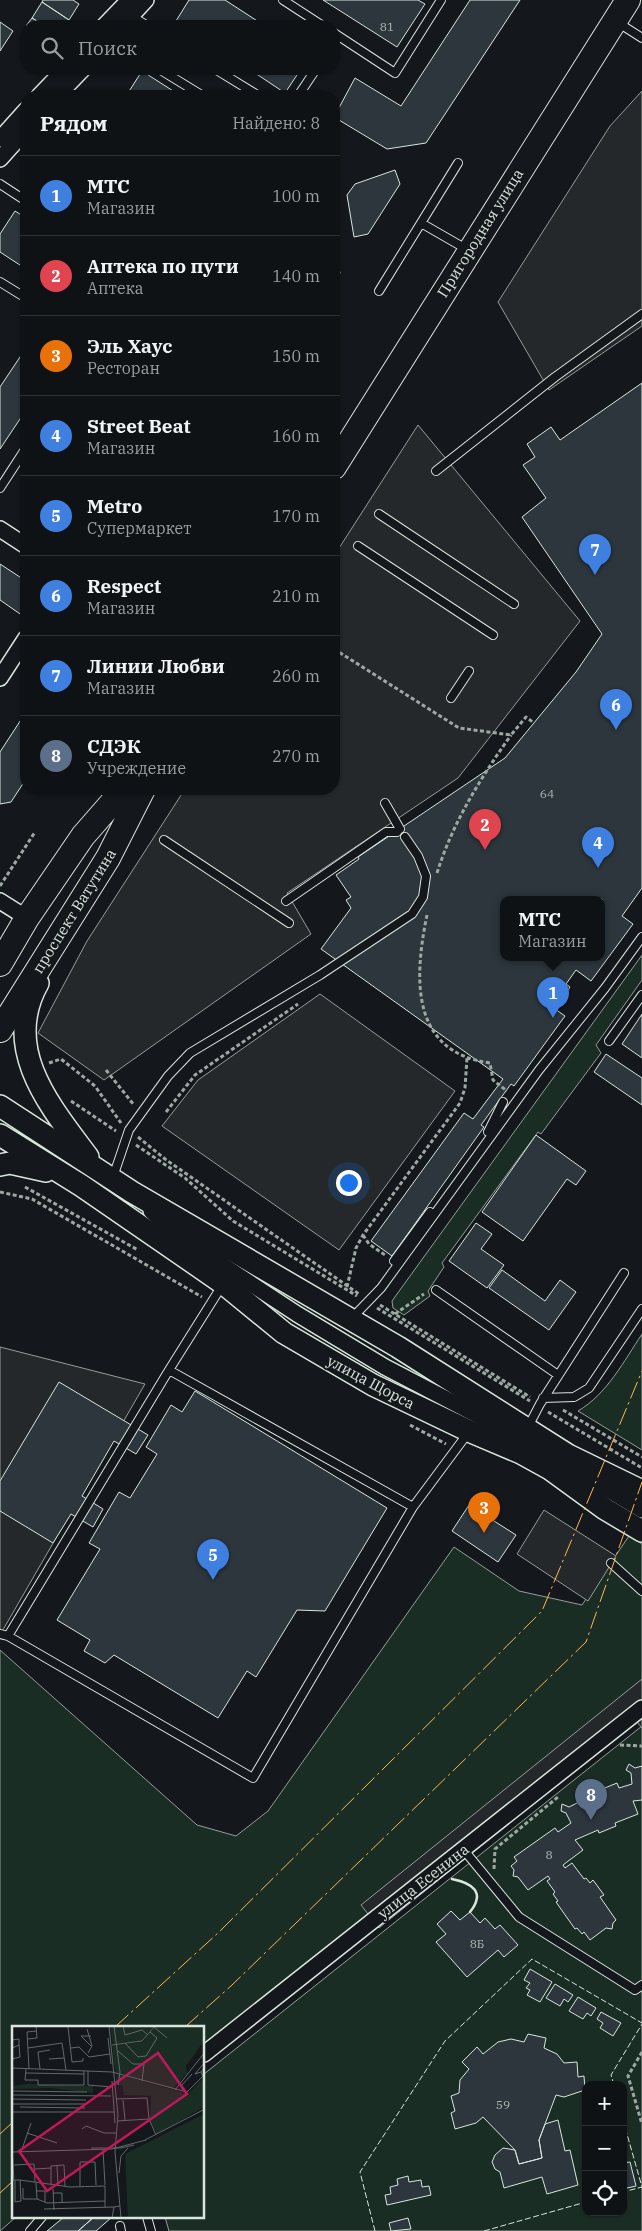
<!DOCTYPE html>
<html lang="ru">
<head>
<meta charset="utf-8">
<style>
  :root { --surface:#0f1215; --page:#181b1e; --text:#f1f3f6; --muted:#9b9ea0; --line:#2f3234; --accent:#ffb74d }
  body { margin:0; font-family:"IBM Plex Serif",serif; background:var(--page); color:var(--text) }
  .controls { position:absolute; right:15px; bottom:15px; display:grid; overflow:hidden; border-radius:10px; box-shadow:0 1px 4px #0004 }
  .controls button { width:45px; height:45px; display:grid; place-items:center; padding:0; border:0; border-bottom:1px solid var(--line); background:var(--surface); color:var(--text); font:25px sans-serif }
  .you { position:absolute; left:348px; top:1182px; width:18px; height:18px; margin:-12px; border:4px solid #fff; border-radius:50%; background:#1a73e8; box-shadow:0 0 0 8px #1a73e833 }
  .badge { display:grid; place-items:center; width:32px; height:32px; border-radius:50%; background:var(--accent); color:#fff; font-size:16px; font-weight:700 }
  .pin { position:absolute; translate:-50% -41px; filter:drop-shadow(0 1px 2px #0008) }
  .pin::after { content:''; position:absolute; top:26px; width:18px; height:15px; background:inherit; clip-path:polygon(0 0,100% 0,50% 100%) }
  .popup { position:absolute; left:500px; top:896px; width:105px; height:65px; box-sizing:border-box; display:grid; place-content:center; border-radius:10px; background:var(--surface); filter:drop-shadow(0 1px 4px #0005); font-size:16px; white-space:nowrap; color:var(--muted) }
  .popup b { font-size:19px; color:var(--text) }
  .popup::after { content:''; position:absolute; left:50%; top:100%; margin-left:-10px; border:10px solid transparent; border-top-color:var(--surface) }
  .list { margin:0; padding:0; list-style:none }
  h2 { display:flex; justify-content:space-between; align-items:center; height:65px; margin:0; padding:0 20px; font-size:21px }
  h2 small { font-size:16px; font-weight:400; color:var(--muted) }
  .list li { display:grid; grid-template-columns:32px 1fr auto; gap:15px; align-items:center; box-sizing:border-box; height:80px; padding:0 20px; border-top:1px solid var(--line) }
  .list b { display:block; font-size:19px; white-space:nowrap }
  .list p { margin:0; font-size:16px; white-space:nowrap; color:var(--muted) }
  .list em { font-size:16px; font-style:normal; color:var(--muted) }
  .icon { flex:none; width:28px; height:28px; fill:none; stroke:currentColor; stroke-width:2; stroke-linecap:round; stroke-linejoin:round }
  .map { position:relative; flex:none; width:642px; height:2231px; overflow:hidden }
  .search { position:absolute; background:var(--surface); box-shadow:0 1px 4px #0004; left:20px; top:20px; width:320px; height:55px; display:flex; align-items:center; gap:12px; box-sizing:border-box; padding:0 18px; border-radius:20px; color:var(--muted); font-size:19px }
  .panel { position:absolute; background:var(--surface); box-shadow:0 1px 4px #0004; left:20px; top:90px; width:320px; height:705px; border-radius:20px }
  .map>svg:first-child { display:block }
</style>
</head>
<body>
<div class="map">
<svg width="642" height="2231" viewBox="0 0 642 2231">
  <rect width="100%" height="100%" fill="#14181c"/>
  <path fill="#1a2d24" stroke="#939e99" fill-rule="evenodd" d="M642,955v25l-46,65 5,8 -60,81 -3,-2 -96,131 2,4 -16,24 2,5 -26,19 -11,-7 -1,-7z
    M642,1334v116l-64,-39c29,-17 46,-50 64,-77z
    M629,1536l13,8v155l-438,346v-18h-190v190h2l-16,14v-581l197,175 39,11 32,-25 186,-264 65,44 63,14z
    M642,1726v505h-473l-4,-14h39v-143zM586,2085h37v127h-37z"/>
  <path fill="#24282b" stroke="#939e99" d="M642,91v235l-93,64 -51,-88 112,-176z
    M418,425l162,196 -122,157 -171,115 24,41 -207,146 -66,-47 49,-92 98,-152h149v-233z
    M320,994l135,97 -116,159 -177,-124 36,-46z
    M0,1347l145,37 -145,251z
    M544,1510l72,46 -28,45 -71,-47z
    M642,1679v49l-6,-7 -257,207 -18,-23z"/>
  <path fill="#2c363c" stroke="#d8e6dc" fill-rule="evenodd" d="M43,0h30l6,4 -10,16 -27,-18z
    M189,0h36l40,26h-82l-7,-5z
    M323,0h95l7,4 -28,43z
    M470,0h50l-94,143 -39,6 -53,-32 21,-39 46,28z
    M42,2l27,18 -4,6h-20l-13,-8z
    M32,18l13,8h-19z
    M0,22l13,9 -13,20z
    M249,69h52l-16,24z
    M142,71l39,25h-55z
    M395,170l5,14 -32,50 -14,3 -7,-42 8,-11z
    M15,211l11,7v51l-26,-17v-18z
    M334,246l6,27 -6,10z
    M26,348v62l-26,39v-62z
    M642,383v505l-20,28 11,8 -42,57 -15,-11 -10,14 4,3 -15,22 10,7 -51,70 -3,-2 -30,41 3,2 -92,129 -21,-15 93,-128 9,6 30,-40 -182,-130 30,-41 -5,-8 5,-3 -15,-22 23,-16 -1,-2 147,-99 71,-86 26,-38 -80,-117 24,-19 -23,-33 12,-8 -8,-13 24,-17 9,13zM504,899h98v58h-98z
    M0,564l26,17v30l-3,5 -23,-16z
    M26,712v67l-15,23 -11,2v-52z
    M642,1014v44l-20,-14z
    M606,1054l36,24v27l-48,-33z
    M536,1135l50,36 -10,14 -9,-6 -44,62 -41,-29z
    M476,1223l16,11 -11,15 23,16 -17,23 -38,-27z
    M502,1270l43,31 15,-21 16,12 -27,38 -60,-42z
    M59,1382l89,53 -12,19 -22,-13 -32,55 21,13 -10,18 -22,-13 -18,29 -53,-32v-30z
    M195,1391l192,117 -62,103 -28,-1 -41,67 -9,-6 -29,47 -104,-63 -9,8 -21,-12 6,-11 -33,-20 43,-71 -11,-6 30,-51 11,6 27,-44 -11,-7 25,-42 11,7z
    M469,1505l47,30 -18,27 -46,-31z
    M629,1764l6,4 7,-2v34l-9,1 5,13 -23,9 1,3 -17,7 -1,-3 -23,10 8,10 -20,15 2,3 7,-5 12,16 2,-1 4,5 3,-3 11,15 -4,2 16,23 -3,3 -1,6 -6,-1 -16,12 -6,-8 -2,2 -5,-6 -2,1 -19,-27 2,-1 -5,-7 2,-2 -8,-11 3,-2 -2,-3 -20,14 -10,-13 -5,-1 1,-6 -3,-4 6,-5 -3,-4 41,-29 3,4 13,-9 -5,-10 -5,-2 1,-7 7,3 10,-5 -1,-3 39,-16 2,5 13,-4 -1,-11 -5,-3z
    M451,1911l9,9 10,-8 10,11 5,-5 10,11 5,-4 18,20 -14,12 -6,-7 -31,27 -31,-35 10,-8 -9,-10z
    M530,1969l22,13 -12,20 -13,-7 3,-5 -4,-2 4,-5 -6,-3z
    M555,1984l18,11 -5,7 -4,-3 -4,7 -14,-8z
    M578,1997l18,11 -5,8 -4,-3 -4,6 -14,-8z
    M601,2012l20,11 -8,13 -13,-8 3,-5 -6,-4z
    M528,2034l18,4 -2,10 13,6 7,9 13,-1 1,15 6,-1 1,14 -21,7 -8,-2 -17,45 3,18 -23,6 -4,-14 -32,-33 -7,6 -21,6 -4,-16 4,-2 -4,-15 8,-3 1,-13 9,-11 -7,-7 15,-15 6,7 15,-12 13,-3 13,3z
    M558,2120l7,31 5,-1 8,35 -31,9 -5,-17 -38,11 -4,-16 -5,-3 -3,-7 3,-7 8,-7 12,2 4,14 23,-6 -3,-18 6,-16z
    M630,2162l6,24 -13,3v-26z
    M408,2176l1,6 12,-2 1,7 7,-1 2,9 -44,10 -2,-10 6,-1 -1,-7 8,-2 -1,-6z
    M64,2217h30l-16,14h-31z
    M94,2217h18l-16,14h-18z
    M408,2218l3,11 -20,2 -2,-8z"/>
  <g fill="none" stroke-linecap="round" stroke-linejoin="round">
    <defs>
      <path id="service" d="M283,0l40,26
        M131,16l17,10
        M617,22l25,16
        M334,33l61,40 46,-73
        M159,69l44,27
        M215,69l44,27
        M298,96l18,-27
        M0,184l26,17
        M421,223l47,27
        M0,282l26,16
        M379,291l79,-128
        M436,471l119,-94 87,-63
        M0,488l26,-40
        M379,514l135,90
        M358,546l135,89
        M451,698l18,-27
        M385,803l15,26
        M164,840l125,83
        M286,901l100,-69h11
        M609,1041l33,-46
        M488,1132l15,-30
        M113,1177l16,-47 39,-54 22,-23 130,-78 92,-61 11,-17 3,-21 -8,-20 -13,-19
        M394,1261l36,-49
        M436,1290l122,85
        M352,1318l29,-30 158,-218 66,-82 37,-51
        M169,1370l244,137
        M543,1398l31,-1 15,-9 53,-79
        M528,1427l12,-23 84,-131
        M611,1563l31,28
        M0,1634l8,2 161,-266 54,-86
        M8,1636l245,142 160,-271 55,-74
        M463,1849l56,68 116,73 7,-5
        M147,2217l4,14
        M120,2226l1,5
        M30,2231l12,-14"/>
      <path id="minor" d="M104,26l25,-26
        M122,26l24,-26
        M39,96l26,-27
        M57,96l26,-27
        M0,139l26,-29
        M0,159l26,-29
        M0,529l26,17
        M0,678l26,-40
        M0,901l27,17
        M151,1211l26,24 120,79 88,53 138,72 119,71
        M204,2054l438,-346"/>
      <path id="secondary" d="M38,983c-37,66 12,123 50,174
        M0,1106l132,86 266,155 170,108 74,36
        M0,1135l82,51 142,98 60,49 89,52 96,46 52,22 29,16 55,40 37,22
        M0,1165l10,-2 36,8"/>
      <path id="primary" d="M334,467l294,-467
        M0,964l27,-46 56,-82 41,-47
        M0,1030l108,-172 35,-69"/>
    </defs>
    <use href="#service" stroke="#d8e6dc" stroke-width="10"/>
    <use href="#minor" stroke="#d8e6dc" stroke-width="18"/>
    <use href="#secondary" stroke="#d8e6dc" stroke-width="24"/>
    <use href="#primary" stroke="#d8e6dc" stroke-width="26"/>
    <path stroke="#9da8a2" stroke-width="3" stroke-dasharray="4 2.5" stroke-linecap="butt" d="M334,649l125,79 52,7 15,-18 8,6
      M437,873c16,-51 43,-94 74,-138
      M0,886l35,-54
      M427,915c-13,63 -17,137 63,148l3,17 14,11
      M49,1063l12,-4 34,27 26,37
      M106,1070l28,35
      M71,1101l45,30
      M166,1112l29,-37 103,-71
      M138,1137l27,22 194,135
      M136,1145l49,33 48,43 124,75
      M25,1187l113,63
      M0,1192l32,7 170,98
      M363,1235l6,9 16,11
      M347,1287l9,-39 7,-13 97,-132 5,-15 2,-30
      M380,1305l150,92
      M377,1308l153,93
      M395,1314l29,-20
      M563,1410l79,47
      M548,1412l94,56
      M410,1425l36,19
      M620,1745l22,1
      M494,1869l1,-20 63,-52
      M642,2052l-14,24 14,48"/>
    <use href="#service" stroke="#14181c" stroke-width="8"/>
    <use href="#minor" stroke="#14181c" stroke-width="15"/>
    <use href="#secondary" stroke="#14181c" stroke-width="21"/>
    <use href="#primary" stroke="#14181c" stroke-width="24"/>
    <path stroke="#d8e6dc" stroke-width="1" stroke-dasharray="6 2.5" stroke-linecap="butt" d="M614,2085l-3,-10 31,-51
      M623,2120l19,67 -19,5
      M375,2231l-15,-59 85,-131 87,-82 110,64
      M484,2231l102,-29"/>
    <path stroke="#d8e6dc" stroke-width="2.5" d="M452,1879c20,4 34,13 18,33"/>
    <path stroke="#ffb74d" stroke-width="1" stroke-dasharray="18 4 2.5 4" stroke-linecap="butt" d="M115,2027l103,-94 324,-322 100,-240
      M185,2027l46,-41 355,-344 56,-160
      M0,2134l14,-13
      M0,2193l14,-13"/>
  </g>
  <g text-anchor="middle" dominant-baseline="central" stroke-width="4" stroke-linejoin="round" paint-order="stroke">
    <g font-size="12" fill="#adbab4">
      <text x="387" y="26">81</text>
      <text x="547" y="793">64</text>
      <text x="549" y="1854">8</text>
      <text x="477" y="1943">8Б</text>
      <text x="503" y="2104">59</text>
    </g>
    <g font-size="15" fill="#d8e6dc" stroke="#14181c">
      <text transform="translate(480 233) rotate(-58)">Пригородная улица</text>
      <text transform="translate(74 911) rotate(-58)">проспект Ватутина</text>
      <text transform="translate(371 1382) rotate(28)">улица Щорса</text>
      <text transform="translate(423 1881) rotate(-38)">улица Есенина</text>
    </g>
  </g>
  <g transform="translate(12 2026)">
    <rect width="192" height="192" fill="#14181c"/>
    <path d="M98,0h44l-12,15 -29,3zM143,0h49v15l-18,25 1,7 -14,16 -58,-17 -3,-26 31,-4zM192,43v38l-47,27 -7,-14 1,-24 -27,-1 -2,-10h-7l2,-11 71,20 15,-16 -3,-4zM15,58l66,2v7l-42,-5 -39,1v-3zM192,88v104h-76l-3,-64z" fill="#1a2d24"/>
    <path fill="none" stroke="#626a69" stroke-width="1" d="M47,0h19M97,0l9,89 -3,37 6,66M102,0l6,46 -2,13M111,0l2,9 17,-5 6,5M56,1l4,35 11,-1v-3M142,1l13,11M75,3l5,17 -4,7M96,12l3,26M16,13l9,-1 -1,-12M0,14l7,-1v6l-7,3M113,17l13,14 8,-1 11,-18 -7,-6M100,19l30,-4 13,-15M79,20l-10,-10h10M16,22l34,-5 4,27M59,22l8,-1 10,10 21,-3M106,25l15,13h11l-2,17M0,33l8,-2 -1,-12M37,33l15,-1M0,42l100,4 75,20 16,-16 -2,-4 4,-5M14,43l-1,11h13v5h46v-14M17,43l-2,-37 9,-1M28,43l-2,-17 12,-2M76,45v14l24,2M189,46l-6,2 10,-12M14,47l58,1M100,55l3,42M169,60l11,-12M163,64l30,-38M0,65l75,1M0,69l99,1M0,73l74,1M104,73l31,-1 2,21M111,74l2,20M0,78h73M8,81l65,1M0,86h102M105,95l32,-2 7,16M70,103l4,-3 18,7h12M15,107l30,10M133,114l60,-31M0,121l2,34M79,122h30l13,-3M91,124l2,35M0,126l100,-3 34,-9M9,126l10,-29M2,139l20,-1 1,18M45,140l1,19M23,143l16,-1M107,147l2,-17 7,-8M8,154l1,21 -6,1v-22h5l50,7 35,-1M24,157l1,16 10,4 58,-2M39,158v-18l13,-1 1,21M68,160v-24h15l1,23M93,160v21M11,162v11h14M41,163l1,21M24,165h9v11M41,167h9v9M32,183l70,-2M100,192l2,-11 6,-1"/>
    <path fill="#c2185b" fill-opacity="0.15" stroke="#c2185b" stroke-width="2.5" d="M146,27l29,41 -140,97 -28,-40z"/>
    <rect width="192" height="192" fill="none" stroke="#d8e6dc" stroke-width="2.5"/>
  </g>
</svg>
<div class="controls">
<button>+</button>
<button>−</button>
<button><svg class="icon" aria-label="locate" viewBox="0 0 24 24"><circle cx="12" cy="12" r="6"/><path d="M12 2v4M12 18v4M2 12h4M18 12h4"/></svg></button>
</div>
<div class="you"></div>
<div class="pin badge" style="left:553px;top:1018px;background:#3f7fe0">1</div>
<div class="popup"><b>МТС</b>Магазин</div>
<div class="pin badge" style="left:485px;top:850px;background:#e0444e">2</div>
<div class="pin badge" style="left:484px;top:1533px;background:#e8710a">3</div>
<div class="pin badge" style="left:598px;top:868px;background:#3f7fe0">4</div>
<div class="pin badge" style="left:213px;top:1580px;background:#3f7fe0">5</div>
<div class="pin badge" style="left:616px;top:730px;background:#3f7fe0">6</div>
<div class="pin badge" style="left:595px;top:575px;background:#3f7fe0">7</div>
<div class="pin badge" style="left:591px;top:1820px;background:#5c6f8a">8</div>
<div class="search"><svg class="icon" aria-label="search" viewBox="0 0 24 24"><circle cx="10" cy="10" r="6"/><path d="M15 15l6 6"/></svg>Поиск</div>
<section class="panel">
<h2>Рядом<small>Найдено: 8</small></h2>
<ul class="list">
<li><span class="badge" style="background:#3f7fe0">1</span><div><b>МТС</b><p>Магазин</p></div><em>100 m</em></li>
<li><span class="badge" style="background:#e0444e">2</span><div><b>Аптека по пути</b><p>Аптека</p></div><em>140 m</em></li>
<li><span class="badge" style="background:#e8710a">3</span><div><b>Эль Хаус</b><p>Ресторан</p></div><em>150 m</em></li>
<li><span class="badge" style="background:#3f7fe0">4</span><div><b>Street Beat</b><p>Магазин</p></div><em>160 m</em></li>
<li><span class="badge" style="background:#3f7fe0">5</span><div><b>Metro</b><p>Супермаркет</p></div><em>170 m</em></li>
<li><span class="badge" style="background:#3f7fe0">6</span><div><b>Respect</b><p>Магазин</p></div><em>210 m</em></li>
<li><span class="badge" style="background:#3f7fe0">7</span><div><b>Линии Любви</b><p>Магазин</p></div><em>260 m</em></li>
<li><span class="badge" style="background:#5c6f8a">8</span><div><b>СДЭК</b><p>Учреждение</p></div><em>270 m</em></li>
</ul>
</section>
</div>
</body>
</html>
